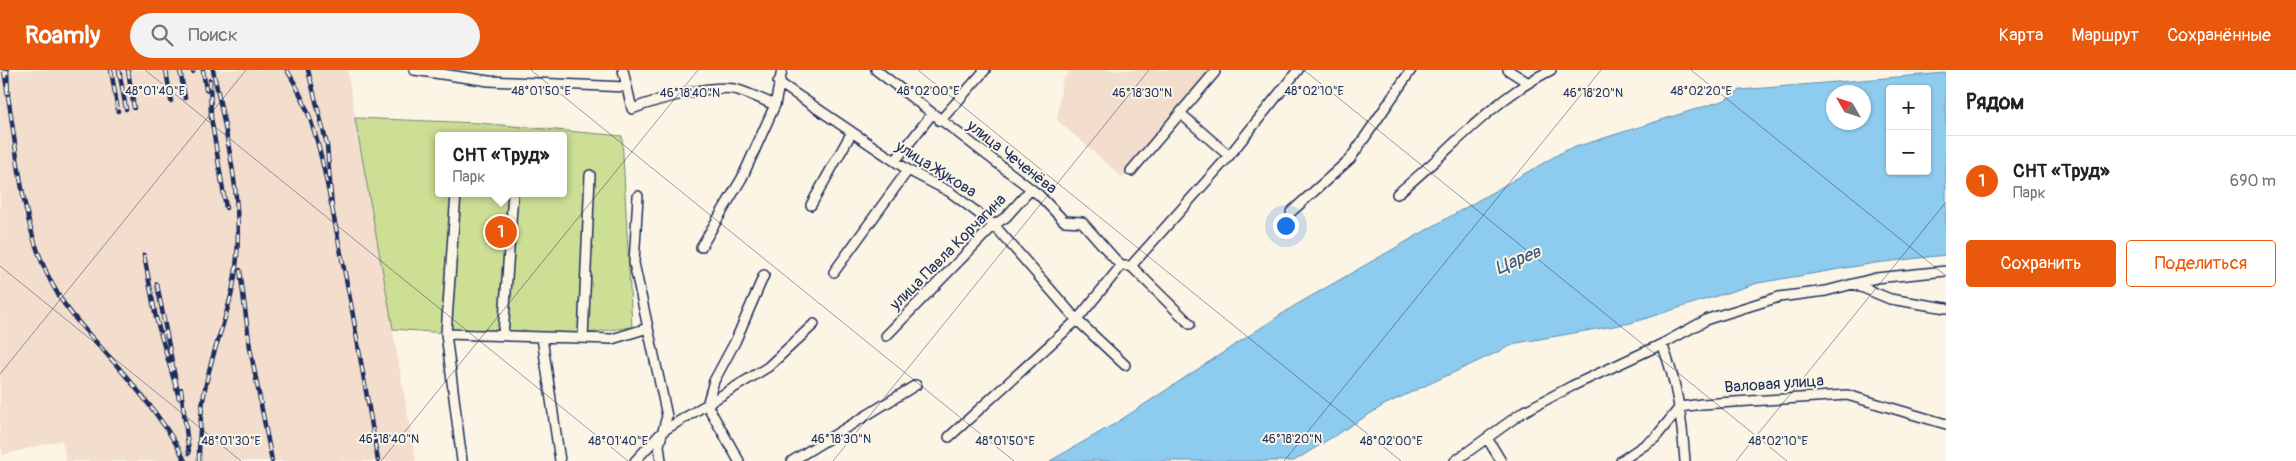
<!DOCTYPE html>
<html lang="ru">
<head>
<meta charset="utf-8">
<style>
  :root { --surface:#fff; --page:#f2f2f2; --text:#202124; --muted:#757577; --line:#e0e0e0; --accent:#ea580c }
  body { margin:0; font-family:Pangolin,sans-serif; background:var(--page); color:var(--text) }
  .controls { position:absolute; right:15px; top:15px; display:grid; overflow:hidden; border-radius:5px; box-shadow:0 1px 4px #0004 }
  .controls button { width:45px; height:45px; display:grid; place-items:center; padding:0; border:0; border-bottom:1px solid var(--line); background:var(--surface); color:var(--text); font:25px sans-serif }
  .compass { position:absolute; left:1826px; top:15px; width:45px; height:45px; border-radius:50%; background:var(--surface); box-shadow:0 1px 4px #0004; rotate:309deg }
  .you { position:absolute; left:1285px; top:155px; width:18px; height:18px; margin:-12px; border:4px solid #fff; border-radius:50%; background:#1a73e8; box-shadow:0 0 0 8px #1a73e833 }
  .badge { display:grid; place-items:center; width:32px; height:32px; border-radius:50%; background:var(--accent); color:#fff; font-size:16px; font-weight:700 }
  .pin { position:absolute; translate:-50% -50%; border:2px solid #fff; box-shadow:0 1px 5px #0006 }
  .popup { position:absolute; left:435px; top:62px; width:132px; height:65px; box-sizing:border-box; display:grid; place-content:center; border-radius:5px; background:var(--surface); filter:drop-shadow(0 1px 4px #0005); font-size:16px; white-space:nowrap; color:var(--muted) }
  .popup b { font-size:19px; color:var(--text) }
  .popup::after { content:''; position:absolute; left:50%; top:100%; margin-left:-10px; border:10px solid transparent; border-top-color:var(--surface) }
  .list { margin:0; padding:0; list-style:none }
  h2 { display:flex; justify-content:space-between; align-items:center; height:65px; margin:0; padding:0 20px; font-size:21px }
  h2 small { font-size:16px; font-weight:400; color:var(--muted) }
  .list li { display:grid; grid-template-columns:32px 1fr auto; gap:15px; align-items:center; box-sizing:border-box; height:90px; padding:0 20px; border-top:1px solid var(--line) }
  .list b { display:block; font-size:19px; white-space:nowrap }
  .list p { margin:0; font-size:16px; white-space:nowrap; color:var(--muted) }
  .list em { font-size:16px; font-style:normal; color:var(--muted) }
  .actions { display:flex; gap:10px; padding:15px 20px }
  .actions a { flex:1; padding:11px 0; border:1px solid var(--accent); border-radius:5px; text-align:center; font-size:18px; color:var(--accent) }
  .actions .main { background:var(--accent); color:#fff }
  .icon { flex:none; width:28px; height:28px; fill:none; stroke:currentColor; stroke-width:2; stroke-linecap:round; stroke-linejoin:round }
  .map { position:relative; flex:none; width:1946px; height:391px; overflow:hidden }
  header { display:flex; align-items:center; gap:30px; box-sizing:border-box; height:70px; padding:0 25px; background:var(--accent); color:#fff }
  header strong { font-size:24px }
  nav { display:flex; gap:28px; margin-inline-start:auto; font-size:18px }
  .search { width:350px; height:45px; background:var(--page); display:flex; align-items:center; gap:12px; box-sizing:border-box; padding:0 18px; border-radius:28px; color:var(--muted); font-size:19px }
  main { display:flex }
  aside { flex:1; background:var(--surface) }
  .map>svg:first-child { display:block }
</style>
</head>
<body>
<header>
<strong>Roamly</strong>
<div class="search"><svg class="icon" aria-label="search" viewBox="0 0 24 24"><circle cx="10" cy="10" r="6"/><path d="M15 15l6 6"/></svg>Поиск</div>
<nav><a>Карта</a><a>Маршрут</a><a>Сохранённые</a></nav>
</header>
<main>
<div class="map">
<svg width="1946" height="391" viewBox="0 0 1946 391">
  <rect width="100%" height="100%" fill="#fcf5e5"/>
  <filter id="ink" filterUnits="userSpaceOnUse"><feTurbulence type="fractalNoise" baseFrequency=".02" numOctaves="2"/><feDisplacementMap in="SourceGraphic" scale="10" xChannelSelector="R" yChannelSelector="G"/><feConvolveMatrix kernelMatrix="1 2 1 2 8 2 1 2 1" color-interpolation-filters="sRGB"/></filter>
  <g filter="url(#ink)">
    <path fill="#f3ddcd" d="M0,0h347l69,391h-350l-4,-21 -59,15 -3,-14z
      M1071,0h144l-92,108 -66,-58 5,-39z"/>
    <path fill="#ccdf94" stroke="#748779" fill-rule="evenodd" d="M355,48l124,5 143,13 10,191 -45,6 -6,3 -137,-3 -51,-4zM438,66h126v57h-126z"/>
    <path fill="#8dccee" stroke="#5f8db4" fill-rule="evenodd" d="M1946,3v182l-71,8 -117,20 -127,40 -114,20 -133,62 -90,56h-244l66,-38 178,-117 272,-156 159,-50 15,-10zM1890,19h37v82h-37zM1834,22h30v30h-30z"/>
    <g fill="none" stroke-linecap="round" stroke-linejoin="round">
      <defs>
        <path id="minor" d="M414,0l75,11 137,6
          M623,0l9,39c23,-9 82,-26 106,-19 13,4 25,10 37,15
          M876,0l163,125 25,26 18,1 39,44h10l59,58
          M1508,0l19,12
          M778,12l130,88 42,22 44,33 83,95 48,45
          M1180,43l49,43
          M940,51l45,-51
          M895,91l37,-47
          M1131,101l84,-99
          M456,123l-10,141 16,127
          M1397,124c51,-41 95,-95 154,-124
          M638,126l-4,67 33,153 -8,29 2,16
          M811,135l41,-73
          M1291,142l59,-53 61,-89
          M701,177l41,-69 33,-73 7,-35
          M1131,196l98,-110 69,-86
          M834,202l74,-102
          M1854,214l36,15 56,9
          M446,264l166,5 36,-11
          M503,265l10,-142
          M886,266l108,-111 12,-8 25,-28
          M542,268l18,123
          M583,268l7,-163
          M1662,274c15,38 20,76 23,117
          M949,367l128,-117 44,-54
          M1487,368l14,23
          M635,391l28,-30 105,-64 46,-43
          M739,391l-32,-56 7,-24 21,-39 29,-67
          M792,391l124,-76
          M1455,391l68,-49 49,-26 90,-42 46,-25 71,-22 47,-6 50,-13 70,-7
          M1621,391l34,-23 25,-31 22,-3 145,-9 99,29"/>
      </defs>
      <use href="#minor" stroke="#1b2f5e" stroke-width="12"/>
      <use href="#minor" stroke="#fcf5e5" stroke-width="9"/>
      <defs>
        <path id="rail" d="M4,0l4,26 -1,-26
          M111,0l7,41
          M119,0l7,39
          M128,0l6,38
          M166,0l5,31
          M180,0l5,28
          M193,0v2
          M203,0l3,20
          M287,0c27,43 35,89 45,138l-5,-63 -19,-75
          M210,10l1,37 15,91
          M8,26c11,67 14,140 51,200 12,20 30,38 45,55 27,30 65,75 81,110
          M332,138l19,96 27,157
          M144,185l12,63 23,80 -22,-114
          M240,200l10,78 22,113
          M181,319l8,64
          M199,391c0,-29 2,-58 9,-86 7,-30 19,-58 25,-88 14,-71 -5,-147 -20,-217"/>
      </defs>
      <use href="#rail" stroke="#1b2f5e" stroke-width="4.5"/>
      <use href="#rail" stroke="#fcf5e5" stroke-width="2.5" stroke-dasharray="8" stroke-linecap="butt"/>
    </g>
  </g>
  <path fill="none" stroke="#1b2f5e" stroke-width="1" stroke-opacity="0.45" d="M145,0l483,391M531,0l483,391M918,0l483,391M1304,0l483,391M1691,0l255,206M0,196l241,195M0,304l246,-304M381,391l317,-391M833,391l316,-391M1284,391l317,-391M1736,391l210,-259"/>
  <g text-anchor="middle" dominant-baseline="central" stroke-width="4" stroke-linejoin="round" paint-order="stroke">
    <g font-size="16" fill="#1b2f5e" stroke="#fcf5e5">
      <text transform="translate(1012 87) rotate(38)">улица Чеченёва</text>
      <text transform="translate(936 99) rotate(32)">улица Жукова</text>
      <text transform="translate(948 182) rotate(-45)">улица Павла Корчагина</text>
      <text transform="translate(1774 314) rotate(-4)">Валовая улица</text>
    </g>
    <g font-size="18" font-style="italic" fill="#385682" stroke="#fcf5e5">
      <text transform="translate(1518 190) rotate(-23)">Царев</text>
    </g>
  </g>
  <g font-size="12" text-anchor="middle" fill="#1b2f5e" stroke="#fcf5e5" stroke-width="4" stroke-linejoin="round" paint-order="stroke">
    <text x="541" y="25">48°01'50"E</text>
    <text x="1701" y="25">48°02'20"E</text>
    <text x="155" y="25">48°01'40"E</text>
    <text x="928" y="25">48°02'00"E</text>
    <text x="1314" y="25">48°02'10"E</text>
    <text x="690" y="27">46°18'40"N</text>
    <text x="1142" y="27">46°18'30"N</text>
    <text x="1593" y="27">46°18'20"N</text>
    <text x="389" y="373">46°18'40"N</text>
    <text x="841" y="373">46°18'30"N</text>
    <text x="1292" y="373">46°18'20"N</text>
    <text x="231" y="375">48°01'30"E</text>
    <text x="618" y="375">48°01'40"E</text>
    <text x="1005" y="375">48°01'50"E</text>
    <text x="1391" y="375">48°02'00"E</text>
    <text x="1778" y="375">48°02'10"E</text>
  </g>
</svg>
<div class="controls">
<button>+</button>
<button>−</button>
</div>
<svg class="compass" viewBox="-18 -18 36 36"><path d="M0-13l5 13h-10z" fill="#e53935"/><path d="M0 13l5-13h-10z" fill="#757577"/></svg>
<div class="you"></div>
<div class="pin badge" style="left:501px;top:162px">1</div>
<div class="popup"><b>СНТ «Труд»</b>Парк</div>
</div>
<aside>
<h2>Рядом<small></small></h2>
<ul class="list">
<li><span class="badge">1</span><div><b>СНТ «Труд»</b><p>Парк</p></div><em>690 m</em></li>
</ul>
<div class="actions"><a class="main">Сохранить</a><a>Поделиться</a></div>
</aside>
</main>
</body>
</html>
